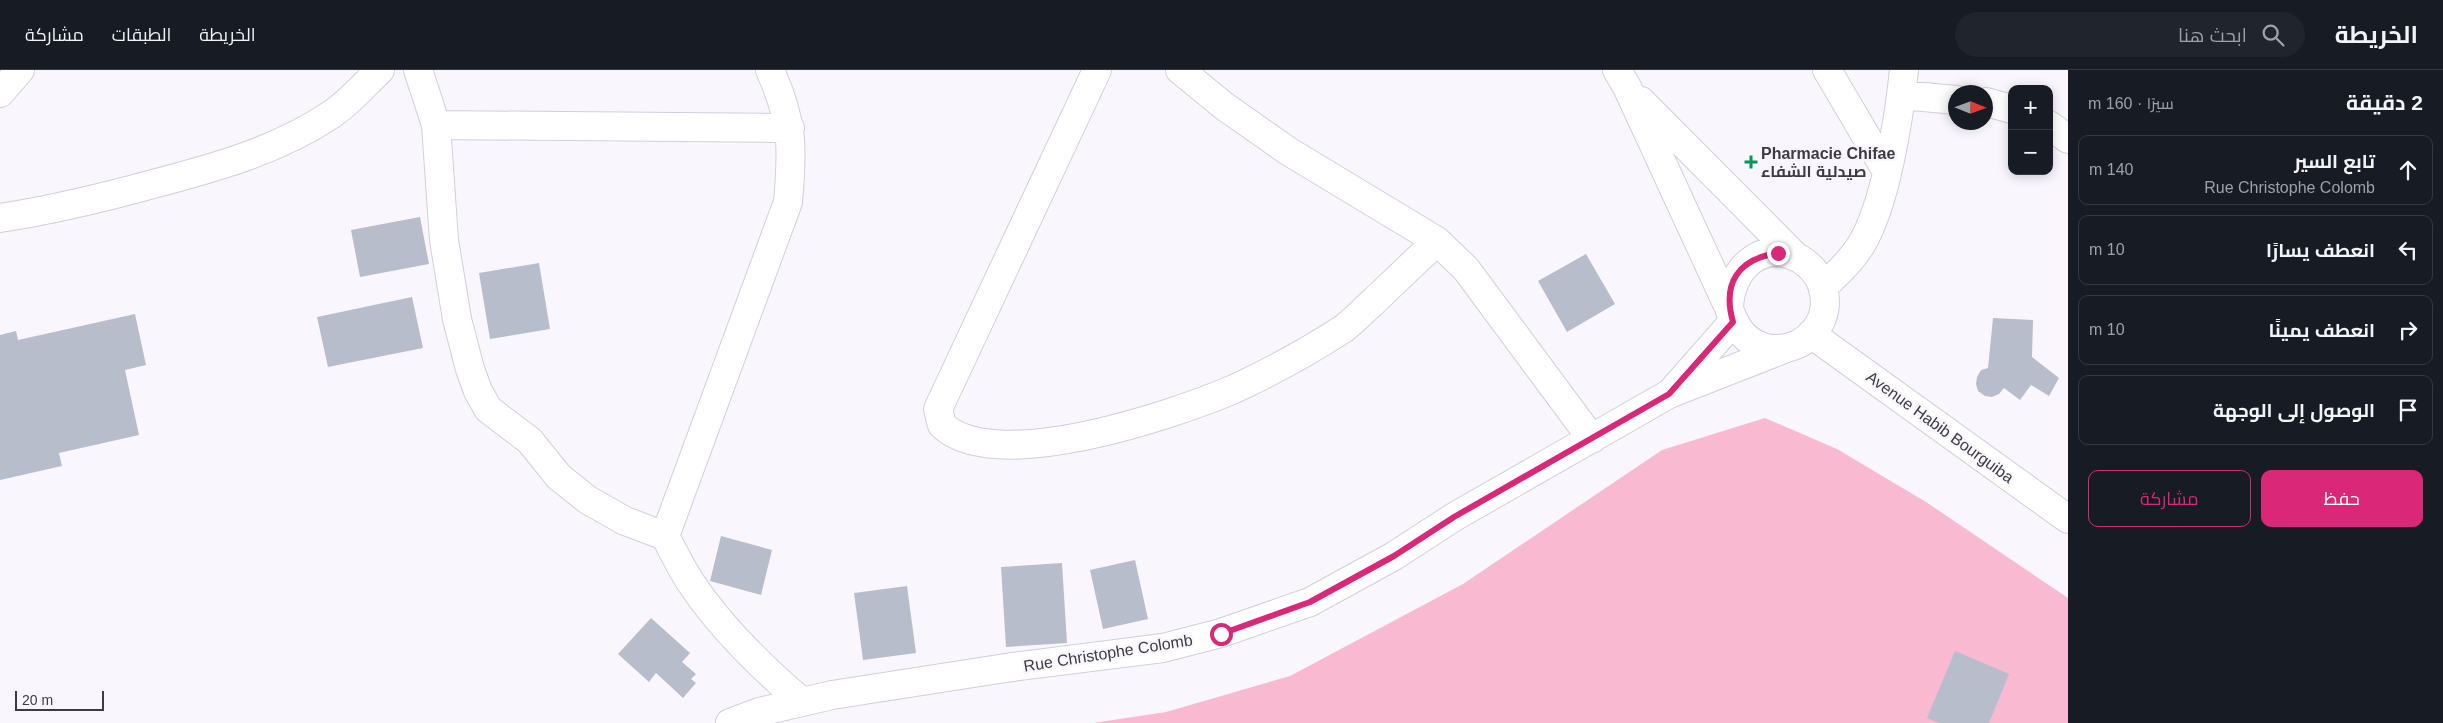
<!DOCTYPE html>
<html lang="ar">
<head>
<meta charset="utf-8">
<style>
  :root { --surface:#171b24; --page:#20242c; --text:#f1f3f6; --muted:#9ea1a6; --line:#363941; --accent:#db2777 }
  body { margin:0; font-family:Helvetica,Cairo,sans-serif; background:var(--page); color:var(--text); direction:rtl }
  .controls { position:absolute; right:15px; top:15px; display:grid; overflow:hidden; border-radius:10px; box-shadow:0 2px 12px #0003 }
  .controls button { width:45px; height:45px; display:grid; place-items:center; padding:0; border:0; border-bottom:1px solid var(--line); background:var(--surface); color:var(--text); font:25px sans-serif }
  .compass { position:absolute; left:1948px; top:15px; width:45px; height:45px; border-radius:50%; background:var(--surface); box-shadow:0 2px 12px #0003; rotate:91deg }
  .scale { position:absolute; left:15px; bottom:12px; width:89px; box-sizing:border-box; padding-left:5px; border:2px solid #3d3b41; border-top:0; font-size:14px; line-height:18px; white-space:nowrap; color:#3d3b41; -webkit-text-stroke:4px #f9f7fd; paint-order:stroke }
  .stop { position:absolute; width:15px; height:15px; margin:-11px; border:4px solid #db2777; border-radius:50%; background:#fff }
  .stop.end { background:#db2777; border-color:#fff; box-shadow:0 1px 5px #0008 }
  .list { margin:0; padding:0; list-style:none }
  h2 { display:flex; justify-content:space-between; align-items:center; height:65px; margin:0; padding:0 20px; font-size:21px }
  h2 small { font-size:16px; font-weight:400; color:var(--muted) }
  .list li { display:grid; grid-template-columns:32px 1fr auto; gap:15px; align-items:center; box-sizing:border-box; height:70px; margin:0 10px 10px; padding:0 10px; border:1px solid var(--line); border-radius:10px }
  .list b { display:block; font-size:19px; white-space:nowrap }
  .list p { margin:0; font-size:16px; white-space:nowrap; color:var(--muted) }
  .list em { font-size:16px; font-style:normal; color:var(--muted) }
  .actions { display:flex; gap:10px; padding:15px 20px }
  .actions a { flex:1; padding:11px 0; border:1px solid var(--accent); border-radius:10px; text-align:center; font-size:18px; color:var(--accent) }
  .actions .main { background:var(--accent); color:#fff }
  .icon { flex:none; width:28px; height:28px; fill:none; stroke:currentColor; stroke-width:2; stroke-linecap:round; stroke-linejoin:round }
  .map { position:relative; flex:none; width:2068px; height:653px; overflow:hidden; direction:ltr }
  header { display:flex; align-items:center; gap:30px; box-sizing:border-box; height:70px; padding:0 25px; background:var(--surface); border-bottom:1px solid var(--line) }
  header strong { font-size:24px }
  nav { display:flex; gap:28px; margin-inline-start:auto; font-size:18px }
  .search { width:350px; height:45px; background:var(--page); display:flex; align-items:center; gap:12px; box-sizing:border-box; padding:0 18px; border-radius:28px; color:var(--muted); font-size:19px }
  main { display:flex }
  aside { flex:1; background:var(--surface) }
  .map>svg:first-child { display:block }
</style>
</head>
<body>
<header>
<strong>الخريطة</strong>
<div class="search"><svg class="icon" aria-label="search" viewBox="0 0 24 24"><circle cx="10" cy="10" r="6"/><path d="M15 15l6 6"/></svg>ابحث هنا</div>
<nav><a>الخريطة</a><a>الطبقات</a><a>مشاركة</a></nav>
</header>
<main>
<aside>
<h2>2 دقيقة<small>سيرًا · 160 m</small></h2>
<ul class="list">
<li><svg class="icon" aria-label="ahead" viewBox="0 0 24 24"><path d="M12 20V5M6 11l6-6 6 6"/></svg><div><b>تابع السير</b><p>Rue Christophe Colomb</p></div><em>140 m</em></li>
<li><svg class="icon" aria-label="left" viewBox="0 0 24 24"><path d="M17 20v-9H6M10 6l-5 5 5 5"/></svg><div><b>انعطف يسارًا</b></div><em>10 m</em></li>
<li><svg class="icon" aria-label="right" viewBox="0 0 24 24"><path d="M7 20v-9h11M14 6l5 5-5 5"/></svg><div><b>انعطف يمينًا</b></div><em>10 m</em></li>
<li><svg class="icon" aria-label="arrive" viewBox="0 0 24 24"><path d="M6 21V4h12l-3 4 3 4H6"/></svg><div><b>الوصول إلى الوجهة</b></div></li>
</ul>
<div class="actions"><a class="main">حفظ</a><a>مشاركة</a></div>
</aside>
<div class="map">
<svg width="2068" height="653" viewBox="0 0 2068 653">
  <rect width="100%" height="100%" fill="#f9f7fd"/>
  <path fill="#f9b9d1" d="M1765,348l72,31 89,53 142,96v125h-975l73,-11 124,-36 173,-92 199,-134z"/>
  <path fill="#b7bdcb" d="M420,147l9,47 -69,13 -9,-47z
    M1586,184l29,50 -48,28 -29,-51z
    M539,193l11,66 -60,10 -11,-66z
    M412,227l11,51 -95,19 -11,-50z
    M135,244l11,51 -21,5 14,65 -80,18 3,13 -62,14v-145l16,-4 2,9z
    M1993,248l40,2 -1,37 27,21 -10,18 -18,-11 -11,15 -16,-12 -5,6 -7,3 -7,-1 -7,-5 -2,-7 1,-7 4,-7 7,-2z
    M721,466l51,14 -11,45 -51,-14z
    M1135,490l13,59 -45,10 -13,-59z
    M1062,493l5,80 -61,4 -5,-80z
    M907,516l9,67 -53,7 -9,-67z
    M651,548l39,35 -8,9 14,12 -5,5 5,4 -13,15 -27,-25 -7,9 -31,-28z
    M1955,581l54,23 -20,49h-50l-12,-5z"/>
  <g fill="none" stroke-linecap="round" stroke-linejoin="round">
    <defs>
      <path id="minor" d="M418,0l18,55 8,115 13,79 13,50 8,22 10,18 42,32 29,36 29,23 37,21 40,15c8,15 16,32 26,47 30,45 69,83 110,118
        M1097,0l-159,339 4,16c53,51 231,-10 292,-36 37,-17 75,-38 109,-60 11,-8 21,-19 31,-28 21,-20 42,-40 63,-60
        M1180,0l44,36 64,45 149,90 29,28 126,170
        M1827,0l59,100
        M0,23l20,-23
        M1902,25l54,5
        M1986,32l26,7
        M436,55l354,3
        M2049,55l19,14
        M0,148c52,-8 102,-20 153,-34 61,-16 123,-33 176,-68 19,-12 35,-31 51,-46
        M1823,217c14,-13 28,-26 38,-42 25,-41 38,-127 43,-175
        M1674,319l59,-67
        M665,466l123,-334c5,-56 5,-80 -18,-132
        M730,653l29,-11 73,-17 180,-28 151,-19 58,-15 89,-31 84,-46 60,-39 215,-123 115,-45"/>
      <path id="major" d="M1617,0l10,17 102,221c21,73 113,38 93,-23 -4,-11 -12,-20 -22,-26 -38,-21 -70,10 -71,49
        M1641,31l154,155
        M1811,264l257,185"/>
    </defs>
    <use href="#minor" stroke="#d2cedd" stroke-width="30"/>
    <use href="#major" stroke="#d2cedd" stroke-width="30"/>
    <use href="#minor" stroke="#fff" stroke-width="28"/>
    <use href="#major" stroke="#fff" stroke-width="28"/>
  </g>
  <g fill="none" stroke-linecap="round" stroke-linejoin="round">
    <path stroke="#db2777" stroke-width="6" d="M1221,564l89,-32 84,-46 60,-39 215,-123 64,-72c-11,-39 5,-63 45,-69"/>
  </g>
  <path fill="#069555" stroke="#f9f7fd" stroke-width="2" d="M1748.5 84.5h5v5h5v5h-5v5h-5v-5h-5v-5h5z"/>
  <g text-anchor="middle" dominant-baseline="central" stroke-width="5" stroke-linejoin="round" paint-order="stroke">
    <g font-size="16" font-weight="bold" fill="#3d3b41" stroke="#f9f7fd" text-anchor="start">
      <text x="1761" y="83">Pharmacie Chifae<tspan x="1761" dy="18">صيدلية الشفاء</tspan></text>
    </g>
    <g font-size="16" fill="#3d3b41" stroke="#f9f7fd">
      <text transform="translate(1940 357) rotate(36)">Avenue Habib Bourguiba</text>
      <text transform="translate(1108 583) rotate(-9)">Rue Christophe Colomb</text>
    </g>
  </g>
</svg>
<div class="controls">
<button>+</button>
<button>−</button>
</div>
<svg class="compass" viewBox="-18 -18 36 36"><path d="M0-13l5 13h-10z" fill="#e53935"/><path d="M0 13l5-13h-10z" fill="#9ea1a6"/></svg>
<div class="scale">20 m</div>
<div class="stop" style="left:1221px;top:564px"></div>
<div class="stop end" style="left:1778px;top:183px"></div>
</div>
</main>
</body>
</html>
